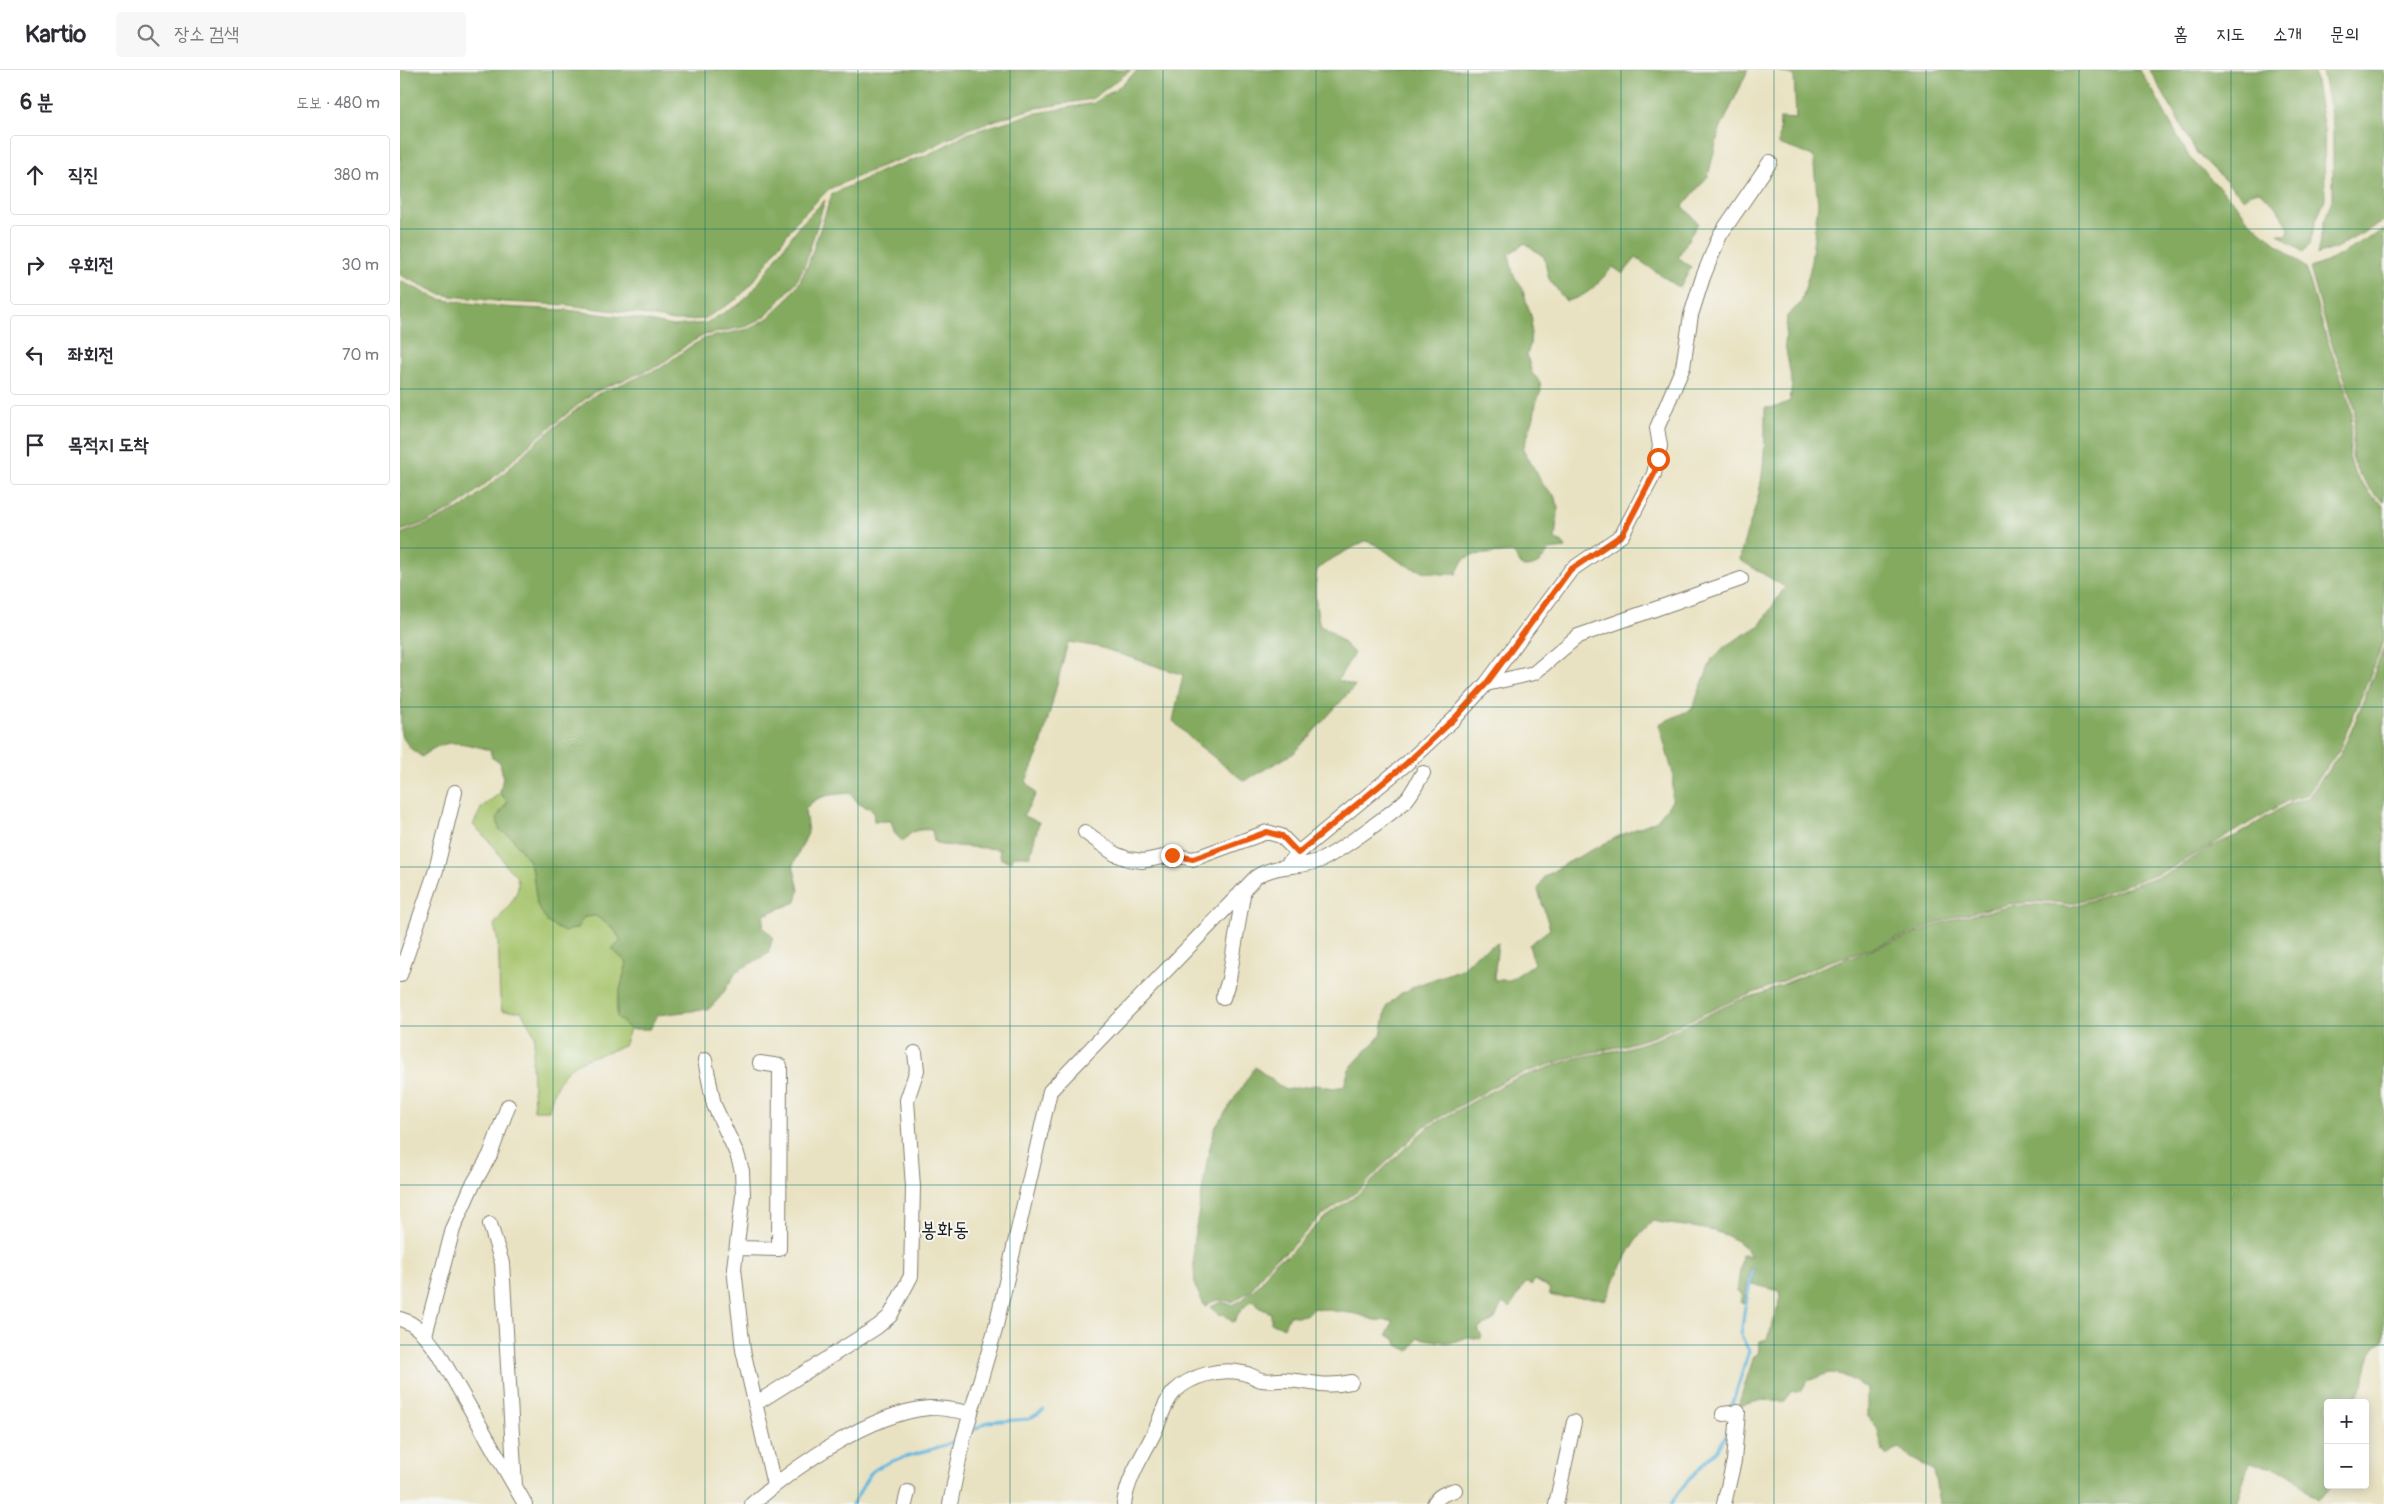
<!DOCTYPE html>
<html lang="ko">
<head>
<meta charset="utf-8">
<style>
  :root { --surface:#fff; --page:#f7f7f7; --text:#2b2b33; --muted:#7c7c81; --line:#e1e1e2 }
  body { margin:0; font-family:Pangolin,"Poor Story",sans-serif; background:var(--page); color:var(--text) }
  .controls { position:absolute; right:15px; bottom:15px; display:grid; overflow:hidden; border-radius:5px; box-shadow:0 2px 12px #0003 }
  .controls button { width:45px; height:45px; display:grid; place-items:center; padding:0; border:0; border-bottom:1px solid var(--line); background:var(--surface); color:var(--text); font:25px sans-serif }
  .stop { position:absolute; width:15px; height:15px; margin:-11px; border:4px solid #ea580c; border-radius:50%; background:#fff }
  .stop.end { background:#ea580c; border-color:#fff; box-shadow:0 1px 5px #0008 }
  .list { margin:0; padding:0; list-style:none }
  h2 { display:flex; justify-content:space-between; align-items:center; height:65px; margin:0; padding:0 20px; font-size:21px }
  h2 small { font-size:16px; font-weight:400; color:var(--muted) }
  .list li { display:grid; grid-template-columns:32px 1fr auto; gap:15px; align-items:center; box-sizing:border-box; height:80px; margin:0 10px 10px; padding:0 10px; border:1px solid var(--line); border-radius:5px }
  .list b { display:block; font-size:19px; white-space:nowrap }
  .list em { font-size:16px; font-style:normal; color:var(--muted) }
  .icon { flex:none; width:28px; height:28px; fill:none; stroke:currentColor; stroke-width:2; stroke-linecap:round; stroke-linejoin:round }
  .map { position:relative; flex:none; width:1984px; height:1434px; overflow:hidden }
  header { display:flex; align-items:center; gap:30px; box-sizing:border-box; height:70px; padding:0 25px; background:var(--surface); border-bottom:1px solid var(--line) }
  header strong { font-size:24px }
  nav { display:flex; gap:28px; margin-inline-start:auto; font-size:18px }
  .search { width:350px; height:45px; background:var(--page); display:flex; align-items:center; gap:12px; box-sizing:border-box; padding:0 18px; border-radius:5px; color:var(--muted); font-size:19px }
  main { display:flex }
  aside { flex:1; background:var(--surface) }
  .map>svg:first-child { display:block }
</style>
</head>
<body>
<header>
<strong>Kartio</strong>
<div class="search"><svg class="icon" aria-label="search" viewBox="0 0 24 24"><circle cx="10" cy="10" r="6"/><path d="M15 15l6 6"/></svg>장소 검색</div>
<nav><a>홈</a><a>지도</a><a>소개</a><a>문의</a></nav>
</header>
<main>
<aside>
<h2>6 분<small>도보 · 480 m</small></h2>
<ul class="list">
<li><svg class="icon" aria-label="ahead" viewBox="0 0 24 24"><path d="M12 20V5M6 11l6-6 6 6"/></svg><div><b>직진</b></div><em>380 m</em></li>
<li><svg class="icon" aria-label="right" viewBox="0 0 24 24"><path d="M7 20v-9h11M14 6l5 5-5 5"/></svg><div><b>우회전</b></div><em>30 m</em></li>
<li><svg class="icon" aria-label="left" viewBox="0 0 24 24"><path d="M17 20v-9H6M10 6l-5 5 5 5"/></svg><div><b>좌회전</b></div><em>70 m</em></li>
<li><svg class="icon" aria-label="arrive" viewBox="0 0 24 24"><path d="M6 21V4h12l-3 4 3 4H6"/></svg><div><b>목적지 도착</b></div></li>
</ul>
</aside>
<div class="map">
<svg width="1984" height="1434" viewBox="0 0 1984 1434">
  <rect width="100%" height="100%" fill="#f6f6f2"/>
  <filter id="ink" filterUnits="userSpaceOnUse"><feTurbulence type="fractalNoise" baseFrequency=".02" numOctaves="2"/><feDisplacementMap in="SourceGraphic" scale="10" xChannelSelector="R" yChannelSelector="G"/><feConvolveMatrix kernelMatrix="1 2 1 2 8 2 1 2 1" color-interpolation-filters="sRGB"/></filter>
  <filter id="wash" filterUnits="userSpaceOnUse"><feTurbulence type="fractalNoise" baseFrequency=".0096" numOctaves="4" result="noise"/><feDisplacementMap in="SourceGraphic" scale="20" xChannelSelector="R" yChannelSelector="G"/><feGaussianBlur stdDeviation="1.12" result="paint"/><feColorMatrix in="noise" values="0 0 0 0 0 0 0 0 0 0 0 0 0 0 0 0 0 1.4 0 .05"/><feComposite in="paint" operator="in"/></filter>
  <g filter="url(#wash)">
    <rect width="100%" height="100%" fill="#e9e2c2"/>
    <path fill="#a6c46c" stroke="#617044" d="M100,723l8,8 -11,16 31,43 5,12 2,18 42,38 7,-11 12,-1 18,13 7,12 6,22 -10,39v15l13,12 -6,17c-43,16 -65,14 -75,64h-15l-2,-48 3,-27 -14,-24h-19c-6,-28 1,-59 -8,-86 8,-12 29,-30 23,-47 -2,-7 -10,-8 -12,-14 -8,-15 -20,-28 -32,-39l9,-18z"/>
    <path fill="#84aa60" stroke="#50633e" d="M0,0h731l-39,29 -61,10 -63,20 -44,22 -40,14 -55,24 -34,34 -44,62 -14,14 -33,20 -30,2 -34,-7 -73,-9 -63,-3 -52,-6 -12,-2 -40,-19z
      M738,0h610l-29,62 -11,44 -25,30 15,17 -20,34 13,10 -11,21 -44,-30 -13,16 -10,-7c-17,17 -23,29 -47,34l-17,-22 -5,-22 -19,-14 -16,11 4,20 9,14 10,31 -2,25 -3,12 5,17 8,9 1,9 -5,12 -2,14 -11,32 21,37 10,9 4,12 -3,33 8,3 3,5 -17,2c-8,12 -11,17 -26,17l-11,-15 -40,3 -9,5 -7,14c-19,1 -38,-2 -54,-11 -13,-8 -22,-19 -37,-22 -17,10 -34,16 -48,29 -3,21 -2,35 3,56l11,5 23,22 -16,27 17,6 -61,67 -50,28 -52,-41 -19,-19 10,-46 -84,-28 -31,-5 -28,107 -14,32 10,13 -13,22 16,6 -9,34h-16l-3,6 -10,-3 -2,-10 -58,-4 -7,-4 -2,-11c-14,-1 -21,0 -29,12l-8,-8 -4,-13h-17l-1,-11 -14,-6 -9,-11c-18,2 -34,1 -45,17l3,23 -15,32 6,25 -3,12 -32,13 -1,12 10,10 -5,17 -31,17 -15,24 -13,14 -51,6 -8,14h-20l-13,-12v-15l10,-39 -15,-14 9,-8 -7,-12 -18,-13 -12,1 -7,11 -13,4 -16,-9 -11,-18 -4,-33 -5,-12 -16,-23 -13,-7 -2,-13 11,-15 -8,-9 3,-16 -3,-15 -8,-4 -2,-8c-27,-7 -45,-14 -68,7l-12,-9 -9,-13 -1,-201 28,-10 35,-17 40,-33 32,-31 60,-48 66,-27 30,-22 15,-8 43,-9 19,-11 18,-17 13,-18 9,-18 24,-71 54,-25 41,-14 42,-22 63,-19 62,-11 26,-17z
      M1377,0h362l14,21 36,66 48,48 11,15 58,48 20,69 24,65 2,12 -3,43 5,16 19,24 11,8v137l-45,108 -33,46 -19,5 -116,67 -74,28 -28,8 -21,-3 -39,3 -52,12 -86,32 -44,14 -65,28 -26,9 -81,37 -33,10 -47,10 -66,22 -83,47 -48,45 -16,18 -43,30 -33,34 -13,7 -23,32 -18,11c-10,-3 -20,-3 -27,5l-10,-21 -2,-42 16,-93 6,-23 40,-61 30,23 31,-5 18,3 10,-2 5,-17 32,-34 6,-29 13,-12 18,-9 43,-16 16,-15 21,-11 -4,37h16l24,-16 -5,-19 21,-16 -12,-39 6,-13 21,-13 52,-27 40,-17 15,-19 1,-27 -14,-50 33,-15 20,-50 13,-13 35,-21 25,-38 -45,-27c3,-21 12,-39 17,-59 8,-30 8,-62 8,-93l11,-1 14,-6 2,-18 -7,-39 2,-28 14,-13 9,-33 8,-66 -5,-48 -34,-12 1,-26 16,1 -2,-43z
      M1750,0h164l10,60 1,69 -10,24 -5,22 -7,7 -25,-18 9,1 2,-6 -13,-23 -17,-15 -8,2 -7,6 -48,-47z
      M1922,0h62v151l-48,27 -19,7 6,-30 10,-28v-70z
      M425,130l-20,64 -9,18 -30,34 -18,10 -43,9 -16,8 -29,22 -66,27 -61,49 -32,30 -40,33 -34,18 -27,9v-250l39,18 13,2 51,6 64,3 72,9 34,7 33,-3 35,-20 14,-15 44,-62z
      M1984,160v271l-9,-6 -18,-24 -5,-15 3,-42 -2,-13 -24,-65 -19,-68 21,-8z
      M1984,578v693c-18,9 -15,26 -21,43 -2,6 -6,12 -8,19h-27v82h6l-16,15c-10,-6 -16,-16 -25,-24 -14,-11 -29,-8 -44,-13l-13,41h-297l-5,-33 -26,-15 -8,-8 -8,3 -5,5 -4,-4 -5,-22 -11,-15v-26c-11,-6 -28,-20 -41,-15 -7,2 -11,5 -19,7l-6,10 -11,1 -5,10 -22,-2 -25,6 16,-50 4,-2 2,-13 7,-2 14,-41 -1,-7 -28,-7 3,-15 -4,-1 -7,35 -4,-1 2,-8 -5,-2 5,-37 9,1c-20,-32 -65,-27 -98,-35 -16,10 -39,60 -47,79 -19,-5 -40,0 -56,-5l-1,-7 -14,-8 -4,5 -3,-3 -4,3 -14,23 -8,-5 -7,16 -17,10 4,8 -2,2 -12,-2 -18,6 -32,-5 -8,13 -13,-6 -2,-6 -8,-4 6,-14 -19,-1 -17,-6 -44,-6c-5,9 -16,9 -24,7l-5,12 -13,-4v-10l-13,-6 -2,-5 -6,-1 -12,13 -3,7 -3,1 -8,-8 -4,2 -10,-9 12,-5 10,3 10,-5 18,-16 15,-23 13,-6 33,-34 43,-31 16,-18 48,-45 82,-46 66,-23 47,-9 33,-10 81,-38 26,-8 65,-28 130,-47 51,-11 39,-3 22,3 28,-9 74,-27 38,-24 27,-12 51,-31 19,-5 35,-48 11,-24z"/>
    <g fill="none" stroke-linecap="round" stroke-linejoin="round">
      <path stroke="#64b6df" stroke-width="3" d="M1346,1233l7,-33
        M1331,1338l18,-57 -8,-16 4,-29
        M570,1362l18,-10 41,-3 15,-9
        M452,1434c7,-8 14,-27 21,-33 19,-15 63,-19 85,-32
        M1271,1434c16,-30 49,-48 60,-79"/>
    </g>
  </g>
  <g filter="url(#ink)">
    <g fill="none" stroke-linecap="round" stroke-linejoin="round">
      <defs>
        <path id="minor" d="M1086,614l48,-11 44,-37 163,-57
          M685,762l30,22 13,5 15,2 30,-6 20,4 74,-27 14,4 17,17
          M886,796l12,-13 109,-90 48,-45 31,-34 85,-114 51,-35 32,-61 6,-28 -3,-18 26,-61 8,-52 12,-38 17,-42 50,-73
          M0,905l36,-105 19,-78
          M823,928l6,-19 15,-90
          M305,990l9,45 23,49 5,17 1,24 -9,73 9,82 31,135
          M90,1154l12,39 13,223
          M337,1178l42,1 1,-183 -20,-3
          M0,1249c18,5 28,20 39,35l86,150
          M25,1265l28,-106 18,-41 19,-33 18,-49
          M355,1334l122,-77 13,-11 21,-40 2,-89 -6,-87 10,-30 -2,-17
          M1323,1344l15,-2 -4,49 -10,43
          M352,1434c44,-38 118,-91 177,-96 13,-1 28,3 42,5
          M505,1434l3,-12
          M550,1434l13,-64 32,-110 55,-239 206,-214c20,-13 40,-9 62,-16 14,-4 77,-50 89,-62 6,-7 11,-18 16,-26
          M724,1434c4,-28 19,-48 31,-73 6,-13 9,-29 20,-40 17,-16 45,-23 68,-18 6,1 12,5 18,7 9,2 17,-1 26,0 25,2 39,8 64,2
          M1034,1434c4,-9 12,-11 21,-14
          M1156,1434l18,-82"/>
      </defs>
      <use href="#minor" stroke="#827f6f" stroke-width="16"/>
      <use href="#minor" stroke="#fff" stroke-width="14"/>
    </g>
  </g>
  <g fill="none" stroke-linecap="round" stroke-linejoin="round" filter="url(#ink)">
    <path stroke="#ea580c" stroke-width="6" d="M772,785l21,4 74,-27 15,4 16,17 109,-90 48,-45 31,-34 84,-114 52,-35 32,-61 4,-15"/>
  </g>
  <path fill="none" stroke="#0f766e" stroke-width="1" stroke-opacity="0.55" d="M153,0v1434M305,0v1434M458,0v1434M610,0v1434M763,0v1434M916,0v1434M1068,0v1434M1221,0v1434M1374,0v1434M1526,0v1434M1679,0v1434M1831,0v1434M0,159h1984M0,319h1984M0,478h1984M0,637h1984M0,797h1984M0,956h1984M0,1115h1984M0,1275h1984"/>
  <g text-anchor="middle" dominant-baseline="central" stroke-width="4" stroke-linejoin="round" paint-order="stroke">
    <g font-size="20" fill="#1c1c1c" stroke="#f6f6f2">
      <text x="545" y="1159">봉화동</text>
    </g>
  </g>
</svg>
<div class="controls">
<button>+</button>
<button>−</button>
</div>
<div class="stop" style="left:1258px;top:389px"></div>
<div class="stop end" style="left:772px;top:785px"></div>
</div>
</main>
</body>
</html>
